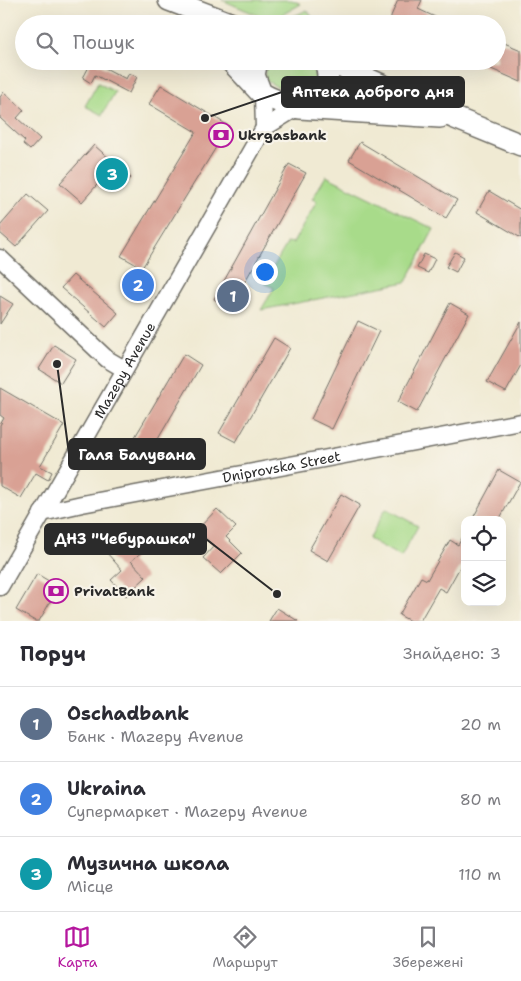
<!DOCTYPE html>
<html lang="uk">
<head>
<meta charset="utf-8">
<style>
  :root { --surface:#fff; --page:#f7f7f7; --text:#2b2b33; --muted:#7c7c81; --line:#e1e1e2; --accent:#b5179e }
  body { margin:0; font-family:"Shantell Sans",sans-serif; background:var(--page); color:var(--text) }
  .controls { position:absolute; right:15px; bottom:15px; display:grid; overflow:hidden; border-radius:10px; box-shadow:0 5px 20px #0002 }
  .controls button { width:45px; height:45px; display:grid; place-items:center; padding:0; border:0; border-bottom:1px solid var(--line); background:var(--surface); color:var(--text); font:25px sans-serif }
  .you { position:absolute; left:264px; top:271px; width:18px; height:18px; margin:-12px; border:4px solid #fff; border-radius:50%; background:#1a73e8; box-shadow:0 0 0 8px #1a73e833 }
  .badge { display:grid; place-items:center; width:32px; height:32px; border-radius:50%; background:var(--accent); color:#fff; font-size:16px; font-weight:700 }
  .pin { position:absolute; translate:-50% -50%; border:2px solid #fff; box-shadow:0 1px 5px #0006 }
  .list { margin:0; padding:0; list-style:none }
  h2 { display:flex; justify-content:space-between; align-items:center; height:65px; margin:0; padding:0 20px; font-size:21px }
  h2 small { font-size:16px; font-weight:400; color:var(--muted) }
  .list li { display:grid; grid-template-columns:32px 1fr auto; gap:15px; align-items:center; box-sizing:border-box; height:75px; padding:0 20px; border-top:1px solid var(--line) }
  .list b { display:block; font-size:19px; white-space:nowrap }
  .list p { margin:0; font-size:16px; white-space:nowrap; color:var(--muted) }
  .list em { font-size:16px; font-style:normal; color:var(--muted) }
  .icon { flex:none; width:28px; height:28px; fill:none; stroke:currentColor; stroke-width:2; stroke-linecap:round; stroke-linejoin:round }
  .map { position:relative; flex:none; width:521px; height:621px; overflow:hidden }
  .search { position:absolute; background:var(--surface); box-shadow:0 5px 20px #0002; left:15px; right:15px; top:15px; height:55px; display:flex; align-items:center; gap:12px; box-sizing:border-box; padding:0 18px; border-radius:28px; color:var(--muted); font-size:19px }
  .sheet { height:290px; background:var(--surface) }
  nav { display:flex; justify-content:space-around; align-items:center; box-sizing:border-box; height:70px; border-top:1px solid var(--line); background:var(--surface); font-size:14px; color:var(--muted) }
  nav a { display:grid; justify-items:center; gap:2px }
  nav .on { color:var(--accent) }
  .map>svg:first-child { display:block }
</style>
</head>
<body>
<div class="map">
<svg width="521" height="621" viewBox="0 0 521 621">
  <rect width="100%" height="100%" fill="#f7f3e8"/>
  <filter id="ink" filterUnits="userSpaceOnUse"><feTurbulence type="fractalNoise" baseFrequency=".02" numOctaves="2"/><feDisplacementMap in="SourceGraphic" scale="10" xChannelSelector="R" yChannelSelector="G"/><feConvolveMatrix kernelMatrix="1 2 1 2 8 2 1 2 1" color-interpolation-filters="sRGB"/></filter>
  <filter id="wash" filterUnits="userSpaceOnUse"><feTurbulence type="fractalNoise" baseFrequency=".0096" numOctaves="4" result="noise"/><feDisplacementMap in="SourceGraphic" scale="20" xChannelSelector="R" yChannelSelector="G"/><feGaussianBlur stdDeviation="1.12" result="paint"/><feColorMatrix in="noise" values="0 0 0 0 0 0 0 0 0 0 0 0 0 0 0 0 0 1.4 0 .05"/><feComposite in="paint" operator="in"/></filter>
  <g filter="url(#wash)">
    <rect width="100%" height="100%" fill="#f0ead3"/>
    <path fill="#a8db8a" stroke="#6a835a" d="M222,0h70l9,4 -30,17z
      M307,10l11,14h-41z
      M265,61c11,0 25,-2 36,1 24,7 18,35 0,34 -4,-1 -10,-4 -15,-6 -7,-3 -15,-5 -21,-11z
      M98,83l17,9 -13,23 -17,-9z
      M326,176l108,53 -28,53 -145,28 13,-22 -10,-5 24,-41 5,1 24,-42 -5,-2z
      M386,508l32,18 -17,31 -32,-18z"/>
    <g id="blocks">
      <path fill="#d9a194" d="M398,0h24l-4,9 32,15h-59v-8z
        M497,40l24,10v32l-48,-21h24z
        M92,61l34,18 3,-6 8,4 -8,16 -34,-18 -4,8 -8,-5z
        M161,85l68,41 -87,142 -21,-12 75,-124 -47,-28z
        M4,92l20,18 -7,8 23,21 -10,11 -7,-6 2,-3 -25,-23v-21z
        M360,142l97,58 -11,18 -97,-58z
        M94,145l37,33 -13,13 -15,-13 -21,24 -22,-19z
        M289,164l17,9 -76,135 -16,-9z
        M489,191l32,19v28l-44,-26z
        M28,194l20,17 -32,36 -16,-14v-7z
        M455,252l9,5 -8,15 -10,-5z
        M424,254l11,5 -7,14 -11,-5z
        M73,275l45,38 -12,14 -45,-39z
        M135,275l14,10 -7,10 -14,-9z
        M0,296l13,8 -13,20z
        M450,303l19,11 -52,98 -19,-10z
        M358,321l21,10 -47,98 -21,-10z
        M521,322v43l-15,27 -19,-10z
        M274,338l16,10 -54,94 -17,-9z
        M54,345l22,14 -15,24 -22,-14z
        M184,354l17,11 -54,93 -18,-11z
        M0,388l64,37 -24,41 12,6 -4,8 -12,-7 -15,25 -21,-12v-61l4,-7 -4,-3z
        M499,470l21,12 -21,38h-27z
        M341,494l19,11 -32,56 -19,-11z
        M217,509l19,18 -10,10 16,16 -21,21 -18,-16 11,-12 -17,-16z
        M126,533l17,18 -12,10 15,16 -20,19 -15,-16 11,-10 -16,-18z
        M465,533v25l-19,34 -7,-4 -19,33h-10l-11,-6 22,-38 6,3 23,-40 8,5z
        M37,574l22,13 -20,34h-4l-19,-11z
        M277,608l21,13h-29z"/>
    </g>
  </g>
  <g filter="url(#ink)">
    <use href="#blocks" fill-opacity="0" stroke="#706e66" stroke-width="1"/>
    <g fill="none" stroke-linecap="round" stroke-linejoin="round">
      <defs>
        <g id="minor">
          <path d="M263,95l1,33"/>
          <path d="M0,258l107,101 17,10"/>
          <path id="s1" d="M42,513l40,-9 439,-82"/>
          <path id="s2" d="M0,587l264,-459 34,-21"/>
        </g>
        <path id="major" d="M169,0l63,24
          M231,61l29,31
          M257,61l-3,14 7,18c6,4 32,15 39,15 23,-1 34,-30 24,-47
          M328,61l127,57 66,27
          M300,108l140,9"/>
      </defs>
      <use href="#minor" stroke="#706e66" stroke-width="19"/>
      <use href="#major" stroke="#706e66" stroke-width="24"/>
      <use href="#minor" stroke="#fff" stroke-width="16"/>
      <use href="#major" stroke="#fff" stroke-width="21"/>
    </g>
  </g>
  <defs>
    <symbol id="bank-ring" viewBox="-11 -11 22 22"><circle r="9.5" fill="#f7f3e8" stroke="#b5179e" stroke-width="1.5"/><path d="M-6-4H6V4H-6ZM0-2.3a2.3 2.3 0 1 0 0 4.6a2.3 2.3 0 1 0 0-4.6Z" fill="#b5179e"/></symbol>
  </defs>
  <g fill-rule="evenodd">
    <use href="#bank-ring" x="207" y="121" width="28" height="28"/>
    <use href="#bank-ring" x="42" y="577" width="28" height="28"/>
  </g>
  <g text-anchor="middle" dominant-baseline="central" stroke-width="4.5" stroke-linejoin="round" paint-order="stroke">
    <g font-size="14" font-weight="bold" fill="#2b2b2b" stroke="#f7f3e8" text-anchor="start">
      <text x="238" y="135">Ukrgasbank</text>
      <text x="74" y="591">PrivatBank</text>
    </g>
    <g font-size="14" fill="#2b2b2b" stroke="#f7f3e8">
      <text stroke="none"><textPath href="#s2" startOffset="250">Mazepy Avenue</textPath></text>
      <text stroke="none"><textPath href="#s1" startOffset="244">Dniprovska Street</textPath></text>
    </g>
  </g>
  <path fill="none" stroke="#2b2b2b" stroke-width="2" d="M205 118L282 92M57 364L69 454M277 594L206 539"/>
  <g fill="#2b2b2b" stroke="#f7f3e8" stroke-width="2">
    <circle cx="205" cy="118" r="5"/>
    <circle cx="57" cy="364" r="5"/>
    <circle cx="277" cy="594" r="5"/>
  </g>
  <g fill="#2b2b2b" stroke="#2b2b2b" stroke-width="2">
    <rect x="282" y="77" width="182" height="30" rx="5"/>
    <rect x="69" y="439" width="136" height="30" rx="5"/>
    <rect x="45" y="524" width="161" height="30" rx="5"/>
  </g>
  <g font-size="15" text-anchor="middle" font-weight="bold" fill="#fff">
    <text x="373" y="97">Аптека доброго дня</text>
    <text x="137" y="460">Галя Балувана</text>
    <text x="125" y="544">ДНЗ "Чебурашка"</text>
  </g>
</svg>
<div class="controls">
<button><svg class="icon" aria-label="locate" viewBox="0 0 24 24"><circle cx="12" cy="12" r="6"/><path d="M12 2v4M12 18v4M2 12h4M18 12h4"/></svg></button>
<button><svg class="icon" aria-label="layers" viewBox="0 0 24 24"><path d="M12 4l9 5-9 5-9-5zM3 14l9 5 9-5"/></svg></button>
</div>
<div class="you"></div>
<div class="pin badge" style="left:233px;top:296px;background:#5c6f8a">1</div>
<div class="pin badge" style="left:138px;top:285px;background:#3f7fe0">2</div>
<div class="pin badge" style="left:112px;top:174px;background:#0f9aa8">3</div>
<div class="search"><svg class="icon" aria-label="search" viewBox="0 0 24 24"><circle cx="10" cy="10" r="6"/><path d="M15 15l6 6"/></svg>Пошук</div>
</div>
<section class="sheet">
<h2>Поруч<small>Знайдено: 3</small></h2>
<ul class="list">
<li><span class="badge" style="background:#5c6f8a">1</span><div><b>Oschadbank</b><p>Банк · Mazepy Avenue</p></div><em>20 m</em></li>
<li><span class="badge" style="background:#3f7fe0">2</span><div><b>Ukraina</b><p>Супермаркет · Mazepy Avenue</p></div><em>80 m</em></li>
<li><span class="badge" style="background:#0f9aa8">3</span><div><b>Музична школа</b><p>Місце</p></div><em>110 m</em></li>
</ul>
</section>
<nav>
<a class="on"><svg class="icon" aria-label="map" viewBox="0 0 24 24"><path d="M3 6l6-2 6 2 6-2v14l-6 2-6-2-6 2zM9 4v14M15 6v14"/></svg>Карта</a>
<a><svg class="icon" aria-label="directions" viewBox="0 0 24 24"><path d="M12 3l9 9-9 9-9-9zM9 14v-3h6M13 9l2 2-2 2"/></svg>Маршрут</a>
<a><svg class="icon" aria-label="saved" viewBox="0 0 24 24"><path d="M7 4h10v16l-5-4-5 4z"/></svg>Збережені</a>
</nav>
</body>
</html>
